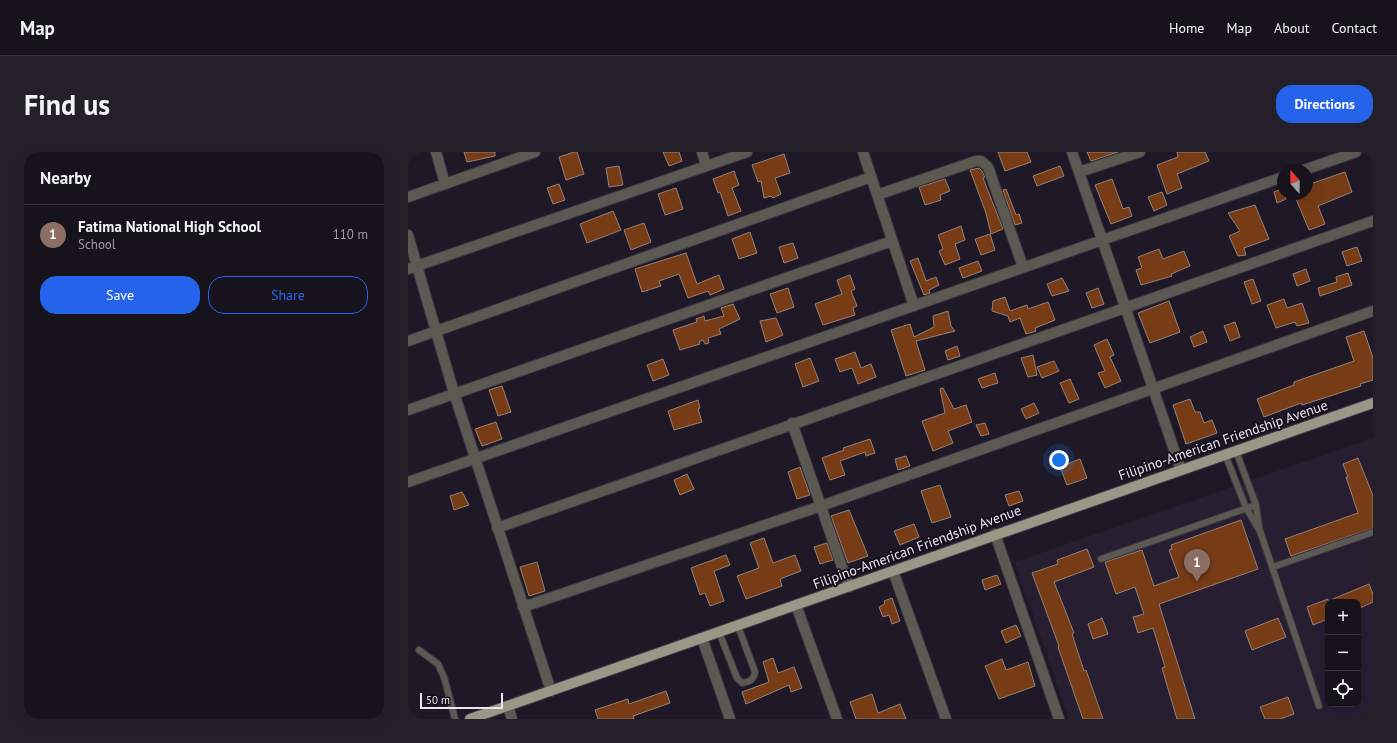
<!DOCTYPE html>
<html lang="en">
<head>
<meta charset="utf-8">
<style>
  :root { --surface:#17131d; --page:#24202a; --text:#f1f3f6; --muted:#9e9ea4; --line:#36323b; --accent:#2563eb }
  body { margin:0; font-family:"PT Sans",sans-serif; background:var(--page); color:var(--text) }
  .controls { position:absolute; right:12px; bottom:12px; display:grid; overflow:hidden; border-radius:8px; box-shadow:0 4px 16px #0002 }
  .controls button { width:36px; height:36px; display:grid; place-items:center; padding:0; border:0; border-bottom:1px solid var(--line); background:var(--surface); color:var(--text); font:20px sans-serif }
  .compass { position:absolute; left:869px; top:12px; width:36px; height:36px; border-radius:50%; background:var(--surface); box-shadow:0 4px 16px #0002; rotate:339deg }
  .scale { position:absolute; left:12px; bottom:10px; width:83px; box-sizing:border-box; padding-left:4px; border:2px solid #eae6f0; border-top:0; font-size:11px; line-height:14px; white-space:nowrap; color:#eae6f0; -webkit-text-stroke:3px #16101e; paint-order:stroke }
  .you { position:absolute; left:651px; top:308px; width:14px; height:14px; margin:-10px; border:3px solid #fff; border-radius:50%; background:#1a73e8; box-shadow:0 0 0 6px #1a73e833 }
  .badge { display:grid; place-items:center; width:26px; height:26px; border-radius:50%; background:var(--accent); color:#fff; font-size:13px; font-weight:700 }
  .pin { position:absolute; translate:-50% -33px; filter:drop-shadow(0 1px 2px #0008) }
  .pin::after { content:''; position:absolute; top:21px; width:14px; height:12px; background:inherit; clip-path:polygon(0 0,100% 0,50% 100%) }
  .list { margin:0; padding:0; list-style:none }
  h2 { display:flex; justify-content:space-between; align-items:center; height:52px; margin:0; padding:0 16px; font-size:17px }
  h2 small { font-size:13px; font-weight:400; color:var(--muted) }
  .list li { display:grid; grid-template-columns:26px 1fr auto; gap:12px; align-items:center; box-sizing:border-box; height:60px; padding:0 16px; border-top:1px solid var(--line) }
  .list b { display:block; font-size:15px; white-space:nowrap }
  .list p { margin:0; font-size:13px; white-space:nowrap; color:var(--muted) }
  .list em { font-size:13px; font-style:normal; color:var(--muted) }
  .actions { display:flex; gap:8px; padding:12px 16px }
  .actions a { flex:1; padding:9px 0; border:1px solid var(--accent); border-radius:16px; text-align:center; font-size:14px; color:var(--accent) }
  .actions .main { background:var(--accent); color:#fff }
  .icon { flex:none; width:22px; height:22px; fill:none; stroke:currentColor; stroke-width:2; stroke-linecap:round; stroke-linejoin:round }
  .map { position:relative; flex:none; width:965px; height:567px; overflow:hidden; border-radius:16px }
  header { display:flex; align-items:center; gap:24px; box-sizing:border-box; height:56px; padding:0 20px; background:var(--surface); border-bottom:1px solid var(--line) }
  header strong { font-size:19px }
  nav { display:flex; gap:22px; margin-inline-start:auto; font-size:14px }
  .intro { display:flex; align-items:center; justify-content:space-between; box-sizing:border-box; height:96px; padding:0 24px }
  h1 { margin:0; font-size:28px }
  .button { padding:10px 18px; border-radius:16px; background:var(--accent); color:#fff; font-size:14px; font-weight:700 }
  main { display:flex; gap:24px; padding:0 24px }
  aside { flex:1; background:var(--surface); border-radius:16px; box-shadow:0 4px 16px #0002 }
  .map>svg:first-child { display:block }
</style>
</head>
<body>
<header>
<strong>Map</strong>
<nav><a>Home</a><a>Map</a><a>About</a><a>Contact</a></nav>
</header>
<div class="intro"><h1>Find us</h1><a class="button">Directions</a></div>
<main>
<aside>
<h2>Nearby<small></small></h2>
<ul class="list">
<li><span class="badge" style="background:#8d6e63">1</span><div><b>Fatima National High School</b><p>School</p></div><em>110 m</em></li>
</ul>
<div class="actions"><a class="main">Save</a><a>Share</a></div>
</aside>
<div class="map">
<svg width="965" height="567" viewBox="0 0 965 567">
  <rect width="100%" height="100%" fill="#1f1927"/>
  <path fill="#271e32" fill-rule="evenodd" d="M965,286v281h-304l-54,-157zM920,450h30v102h-30z"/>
  <path fill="#773b16" stroke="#948177" d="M56,0h31v4l-28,6z
    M166,0h3l7,22 -18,6 -7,-23z
    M255,0h16l3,9 -13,5z
    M590,0h29l4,10 -26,9z
    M679,0h31l-27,9z
    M769,0h28l4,9 -32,13 5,14 -15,6 -10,-29 21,-8z
    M376,2l6,19 -15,5 6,16 -8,4 -2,-2 -7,2 -3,-17 -3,1 -6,-17z
    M211,14l4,19 -14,2 -3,-19z
    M652,14l4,10 -27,10 -4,-10z
    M571,16l3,3 3,6 -2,1 20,51 -12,5 -5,-21 -16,-43z
    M326,19l5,14 -7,3 9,23 -13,5 -8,-24 -2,1 -5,-14z
    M937,20l7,20 -34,14 7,18 -16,6 -15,-36h13v-9z
    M537,27l5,12 -10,4 1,5 -16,5 -6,-18z
    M704,27l11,30 6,-2 3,9 -21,8 -16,-39z
    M151,32l6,16 -12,4 -6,-16z
    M268,36l7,21 -18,6 -7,-21z
    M598,37l10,26 3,-1 3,9 -7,2 -12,-35z
    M874,37l4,10 -9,4 -3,-11z
    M754,40l5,13 -13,6 -6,-14z
    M847,53l14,34 -25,9 2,7 -8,1 -9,-20 11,-5 -12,-18z
    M205,59l8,19 -34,13 -7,-19z
    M236,71l7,19 -20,8 -7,-20z
    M553,74l4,14 -10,4 5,15 -15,6 -6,-14 4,-2 -5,-14z
    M342,80l7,21 -18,6 -7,-20z
    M582,82l5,16 -14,5 -6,-16z
    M385,91l5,15 -14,5 -5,-16z
    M949,95l5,14 -15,5 -5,-14z
    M751,97l4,10 21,-8 6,15 -19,8 1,2 -31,9 -5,-15 6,-2 -4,-11z
    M278,101l11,31 22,-9 5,14 -14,6 -2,-4 -20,7 -9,-24 -20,7 2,5 -19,6 -7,-23z
    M510,106l8,23 10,-4 3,8 -10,5 1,3 -6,2 -14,-34z
    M570,109l4,10 -19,7 -4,-10z
    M898,117l4,12 -13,5 -4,-12z
    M940,121l4,12 -32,11 -2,-8 19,-6 -1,-5z
    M442,123l5,14 -4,2 6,15 -4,2 2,7 -32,10 -8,-21 27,-10 -5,-14z
    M654,126l7,13 -17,5 -5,-12z
    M845,127l8,22 -9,3 -8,-22z
    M380,136l6,19 -17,6 -7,-19z
    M690,136l6,16 -12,4 -6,-15z
    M597,145l5,14 17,-6 1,4 20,-7 7,18 -20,8 1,3 -10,3 -6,-16 -10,4 -2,-6 -16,-5 1,-10z
    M876,147l3,9 15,-5 7,20 -12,3 -2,-4 -19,6 -9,-23z
    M761,149l11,31 -30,11 -12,-30z
    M325,152l7,15 -21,10 2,5 -13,4 1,5 -4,1 -2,-4 -4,2 1,2 -20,6 -7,-20 24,-8 -1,-3 8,-3 1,5 19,-5 -3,-8z
    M540,159l3,15 4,5 -39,10 9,29 -19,6 -15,-46 19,-6 4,13 20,-10 -1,-11z
    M368,166l7,17 -17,7 -6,-21z
    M827,170l5,15 -10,4 -6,-15z
    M795,179l4,11 -13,5 -4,-10z
    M956,179l9,27v22l-13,4 1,2 -59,19 -1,-2 -37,14 -7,-18 37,-14v-3l60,-21 -8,-24z
    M699,187l7,16 -4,2 11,24 -16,7 -7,-15 7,-2 -11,-26z
    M549,194l3,10 -12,4 -3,-9z
    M447,200l6,16 10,-4 5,13 -18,7 -6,-16 -12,4 -5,-13z
    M625,203l4,20 -9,2 -7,-19z
    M402,206l9,23 -16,6 -8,-23z
    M255,207l6,16 -16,6 -6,-16z
    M646,209l5,10 -17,7 -5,-11z
    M587,221l3,10 -16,5 -4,-9z
    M662,227l9,20 -10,4 -9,-20z
    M94,234l9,26 -13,4 -9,-26z
    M535,236l11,21 12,-4 6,17 -24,9 5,12 -20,8 -11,-30 23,-8 -5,-24z
    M782,247l5,13h5l4,11 8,-3 5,13 -31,11 -13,-39z
    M290,248l2,8 -2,1 4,13 -28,8 -6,-19z
    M626,251l5,10 -13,6 -5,-10z
    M88,270l6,17 -20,7 -7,-17z
    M577,271l4,11 -8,2 -5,-11z
    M462,287l5,14 -9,3 -1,-4 -25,9 5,14 -15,5 -8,-22 22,-8 -1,-2z
    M498,304l4,10 -12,4 -3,-11z
    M950,306l15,38v32l-82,28 -6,-17 73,-26 -12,-36h2l-5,-13z
    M672,307l7,19 -20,7 -7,-18z
    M392,315l10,28 -13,4 -9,-27z
    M279,322l7,15 -14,6 -6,-15z
    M532,333l11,32 -19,6 -11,-32z
    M611,339l4,10 -14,5 -4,-11z
    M54,340l7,13 -15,5 -4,-14z
    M441,358l19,46 -20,7 -17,-47z
    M833,368l17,49 -99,35 36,115h-18l-15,-51 3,-1 -12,-39 -15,5 -5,-16 11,-3 -9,-27 -19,7 -11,-32 37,-12 12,36 25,-9 -10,-27 3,-1 -1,-4z
    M506,372l5,13 -19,8 -6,-14z
    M356,386l9,25 22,-8 6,16 -21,8 2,7 -36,13 -9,-23 22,-8 -9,-25z
    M419,391l6,17 -13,4 -6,-17z
    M679,397l7,18 -40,15 20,51 -2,1 12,37 2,-1 17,49h-20l-25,-72 1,-1 -27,-73 26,-9 -1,-4z
    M318,403l4,10 -16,6 10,30 -14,5 -5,-13 -5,2 -9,-27z
    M129,410l8,29 -16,5 -9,-29z
    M589,423l4,9 -16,6 -3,-10z
    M961,432l4,10v8l-15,7v-7h-30v17l-15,6 -6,-18 21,-8v2z
    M484,446l8,23 -8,3 -3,-9 -6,2 -4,-10 6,-3 -1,-3z
    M694,466l6,16 -15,5 -5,-15z
    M870,466l8,19 -34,13 -7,-19z
    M608,473l5,11 -15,7 -5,-12z
    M365,506l5,15 16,-6 8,21 -11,4 -2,-7 -43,19 -4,-12 27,-10 -6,-20z
    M594,507l4,11 22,-8 7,24 -36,13 -14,-33z
    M258,539l4,12 -37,13 1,3h-36l-3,-9 33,-11 1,5z
    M464,542l6,19 22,-9 6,15h-50l-6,-17z
    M880,545l6,17 -14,5h-15l-5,-12z"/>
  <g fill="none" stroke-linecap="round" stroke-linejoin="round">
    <defs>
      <path id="service" d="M828,299l20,54 3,22
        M817,302l21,54 14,23 59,175
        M693,407l155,-54
        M865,415l100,-35
        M311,480l18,46 5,5c7,-1 12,-3 13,-11l-17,-46
        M11,498l19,14 6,13 11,42"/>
      <path id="minor" d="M28,0l9,32
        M294,0l4,14
        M455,0l51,154
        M664,0l109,318
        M896,18l52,-18
        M671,20l61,-20
        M469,43l99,-34h5l7,6 35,100
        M0,45l127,-45
        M0,83l46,158 97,298
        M0,117l339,-117
        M0,189l463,-164
        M0,258l484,-169
        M384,271l57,164
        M0,330l875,-305
        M89,376l876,-307
        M587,382l64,185
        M485,419l53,148
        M388,453l41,114
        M115,455l298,-101 552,-195
        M294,486l28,81
        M100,554l4,13"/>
      <path id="primary" d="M62,567l903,-316"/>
    </defs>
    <use href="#service" stroke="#3b3643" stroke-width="8"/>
    <use href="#minor" stroke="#3b3643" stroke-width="12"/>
    <use href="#primary" stroke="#3b3643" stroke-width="12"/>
    <use href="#service" stroke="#5b5951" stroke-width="6"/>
    <use href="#minor" stroke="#5b5951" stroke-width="10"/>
    <use href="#primary" stroke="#9b9786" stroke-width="10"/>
  </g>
  <g text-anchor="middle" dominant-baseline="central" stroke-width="4" stroke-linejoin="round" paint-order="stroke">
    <g font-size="14" fill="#eae6f0" stroke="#16101e">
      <text transform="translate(815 288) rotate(-19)">Filipino-American Friendship Avenue</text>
      <text transform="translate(509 395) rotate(-20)">Filipino-American Friendship Avenue</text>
    </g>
  </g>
</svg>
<div class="controls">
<button>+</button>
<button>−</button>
<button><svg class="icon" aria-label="locate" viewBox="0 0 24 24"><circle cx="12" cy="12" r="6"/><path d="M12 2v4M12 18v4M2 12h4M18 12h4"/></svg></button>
</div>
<svg class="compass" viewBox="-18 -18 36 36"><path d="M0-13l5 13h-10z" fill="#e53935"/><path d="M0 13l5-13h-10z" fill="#9e9ea4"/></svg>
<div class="scale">50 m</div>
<div class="you"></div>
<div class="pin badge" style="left:789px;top:430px;background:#8d6e63">1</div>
</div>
</main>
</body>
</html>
